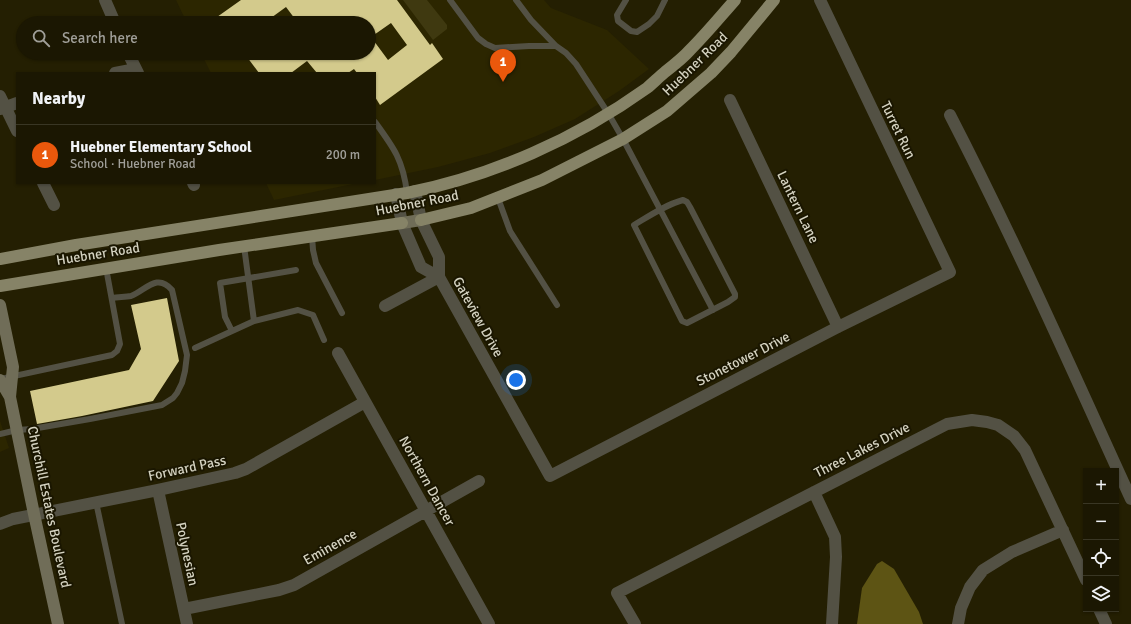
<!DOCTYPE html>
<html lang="en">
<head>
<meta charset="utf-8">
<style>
  :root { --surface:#1b1702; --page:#282411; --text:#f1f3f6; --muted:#a09f99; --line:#393624; --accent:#ea580c }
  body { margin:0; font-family:Signika,sans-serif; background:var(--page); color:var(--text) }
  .controls { position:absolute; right:12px; bottom:12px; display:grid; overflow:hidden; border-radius:0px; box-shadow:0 1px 3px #0004 }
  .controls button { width:36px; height:36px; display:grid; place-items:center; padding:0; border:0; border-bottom:1px solid var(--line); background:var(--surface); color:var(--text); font:20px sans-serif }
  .you { position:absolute; left:516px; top:380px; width:14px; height:14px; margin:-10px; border:3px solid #fff; border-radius:50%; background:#1a73e8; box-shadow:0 0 0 6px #1a73e833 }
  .badge { display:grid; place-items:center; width:26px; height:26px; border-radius:50%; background:var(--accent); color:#fff; font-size:13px; font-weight:700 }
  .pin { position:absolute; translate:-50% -33px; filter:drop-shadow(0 1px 2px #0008) }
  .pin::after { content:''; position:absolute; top:21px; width:14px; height:12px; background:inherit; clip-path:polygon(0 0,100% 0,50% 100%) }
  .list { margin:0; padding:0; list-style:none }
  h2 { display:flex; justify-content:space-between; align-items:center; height:52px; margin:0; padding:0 16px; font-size:17px }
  h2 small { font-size:13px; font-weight:400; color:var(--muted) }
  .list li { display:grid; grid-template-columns:26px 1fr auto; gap:12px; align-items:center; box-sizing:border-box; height:60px; padding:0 16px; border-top:1px solid var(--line) }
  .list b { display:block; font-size:15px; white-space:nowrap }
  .list p { margin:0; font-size:13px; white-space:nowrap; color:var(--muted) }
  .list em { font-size:13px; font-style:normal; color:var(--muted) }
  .icon { flex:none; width:22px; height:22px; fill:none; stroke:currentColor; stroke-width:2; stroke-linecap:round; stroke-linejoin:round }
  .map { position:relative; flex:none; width:1131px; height:624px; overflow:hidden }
  .search { position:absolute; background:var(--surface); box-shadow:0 1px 3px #0004; left:16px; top:16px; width:360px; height:44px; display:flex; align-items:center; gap:10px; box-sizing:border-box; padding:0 14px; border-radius:22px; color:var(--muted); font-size:15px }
  .panel { position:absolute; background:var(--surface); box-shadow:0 1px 3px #0004; left:16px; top:72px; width:360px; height:112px; border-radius:0px }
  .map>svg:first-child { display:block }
</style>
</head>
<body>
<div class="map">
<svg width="1131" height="624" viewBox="0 0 1131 624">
  <rect width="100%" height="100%" fill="#241f02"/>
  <path fill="#2c2600" d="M176,0h368l7,8 56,22 42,39 -30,22 -44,28 -41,18 -44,16 -52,14 -63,13v-107h-164l-10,-20h168v-30h-182z
    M266,183h92l-84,17z
    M0,421l9,27 -9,4z"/>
  <path fill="#3f3910" d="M403,0h24l20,25v4l-14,11z"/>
  <path fill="#5d5414" d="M882,561l12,8 25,43 4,12h-66l5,-36 15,-24z"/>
  <path fill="#d3ca8c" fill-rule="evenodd" d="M241,0h156l33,45 2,-2 11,16 -63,46 -5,-8v-24h-18l-3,-4 -6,4h-31l-10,-12 -16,12h-32l-15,-20h125v-30h-71l-12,-16 -22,16h-42l-5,-6zM391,23l16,22 -19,15 -17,-23z
    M167,298l12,63 -26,40 -71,15 -45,8 -7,-33 99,-21 12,-21 -10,-44z"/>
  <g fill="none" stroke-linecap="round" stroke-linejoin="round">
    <path stroke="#535144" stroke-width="6" d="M450,0l28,38 8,6 9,4 34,-2h27
      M516,0l15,20 25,26 10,7 10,11 32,49 15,26 90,171
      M626,0l-9,15 1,6 13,10 6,1 12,-8 8,-8 8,-16
      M375,122c19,26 28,38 32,71
      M498,198l12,33 47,74
      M683,200l4,2 3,5 45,87v3l-7,5 -41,21 -5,-2 -48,-96c15,-9 31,-20 49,-25z
      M312,236l1,14 3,13 26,50
      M244,246l10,75 44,-11 15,5 11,25
      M232,331l-7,-14 -5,-34 76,-13
      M195,348l59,-27
      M0,379l112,-24 5,-4 3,-7 -14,-76
      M0,434l17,-4 15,-1 58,-10 72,-14 11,-7 4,-5 5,-10 3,-12 2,-16 -15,-65c-15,-18 -27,1 -41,6 -6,1 -13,1 -19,2
      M96,502l26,122"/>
    <path stroke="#535144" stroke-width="12" d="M105,0l10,23
      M128,53l10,20
      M115,73l21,-4
      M0,96l17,35
      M730,100l108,227
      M0,109l17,-6
      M950,115c65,126 122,255 181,384
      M43,183l11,22
      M193,183l1,2
      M415,191l6,29 18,37v20
      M396,194l6,29 19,44 18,10 111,199 288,-149 112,-55 -130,-272
      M385,306l54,-29
      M338,353l151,271
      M158,490l29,134
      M814,492l21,45 1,20 -4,67
      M0,524l13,-5 145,-29 77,-17 11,-4 119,-67
      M184,609l95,-19 15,-5 185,-104
      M1099,609l7,15
      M635,624l-18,-31 330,-169 25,-4 15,2 11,3 16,11 11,14 61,130
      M958,624l3,-16 9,-21 13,-17 29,-18 51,-22"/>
    <path stroke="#706d58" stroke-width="12" d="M402,223l19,-3
      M0,305l13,62 -3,30 24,117 24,110
      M0,380l10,17"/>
    <path stroke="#868367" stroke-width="12" d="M421,220l50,-12 71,-28 81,-41 44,-28 44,-38 20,-21 43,-52
      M0,259l76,-14 331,-52c85,-17 169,-54 240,-105 6,-5 12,-11 18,-16 9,-7 18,-14 25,-22 16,-16 30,-33 45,-50
      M0,286l219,-36 183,-27"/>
  </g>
  <g text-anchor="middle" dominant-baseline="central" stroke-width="4" stroke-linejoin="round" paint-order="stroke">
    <g font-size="14" fill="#d4d2c0" stroke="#1a1600">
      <text transform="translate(695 64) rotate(-44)">Huebner Road</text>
      <text transform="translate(898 130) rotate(64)">Turret Run</text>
      <text transform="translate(417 203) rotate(-11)">Huebner Road</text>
      <text transform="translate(798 207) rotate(64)">Lantern Lane</text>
      <text transform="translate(98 254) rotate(-9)">Huebner Road</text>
      <text transform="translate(478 317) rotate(61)">Gateview Drive</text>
      <text transform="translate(743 359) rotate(-27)">Stonetower Drive</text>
      <text transform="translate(862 450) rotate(-27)">Three Lakes Drive</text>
      <text transform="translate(187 468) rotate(-12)">Forward Pass</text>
      <text transform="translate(427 481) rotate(61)">Northern Dancer</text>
      <text transform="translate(49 507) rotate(78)">Churchill Estates Boulevard</text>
      <text transform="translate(330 547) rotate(-29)">Eminence</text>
      <text transform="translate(187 554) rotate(78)">Polynesian</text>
    </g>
  </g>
</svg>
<div class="controls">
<button>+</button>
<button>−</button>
<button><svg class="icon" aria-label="locate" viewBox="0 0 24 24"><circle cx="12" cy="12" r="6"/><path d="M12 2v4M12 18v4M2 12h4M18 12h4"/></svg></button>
<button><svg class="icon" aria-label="layers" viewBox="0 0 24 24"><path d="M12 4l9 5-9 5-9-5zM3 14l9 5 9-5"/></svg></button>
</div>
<div class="you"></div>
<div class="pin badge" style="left:503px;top:82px">1</div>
<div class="search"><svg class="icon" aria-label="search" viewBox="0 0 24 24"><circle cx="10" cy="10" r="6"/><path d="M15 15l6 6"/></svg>Search here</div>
<section class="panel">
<h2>Nearby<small></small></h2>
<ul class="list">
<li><span class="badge">1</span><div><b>Huebner Elementary School</b><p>School · Huebner Road</p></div><em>200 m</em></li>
</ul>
</section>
</div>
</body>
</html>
